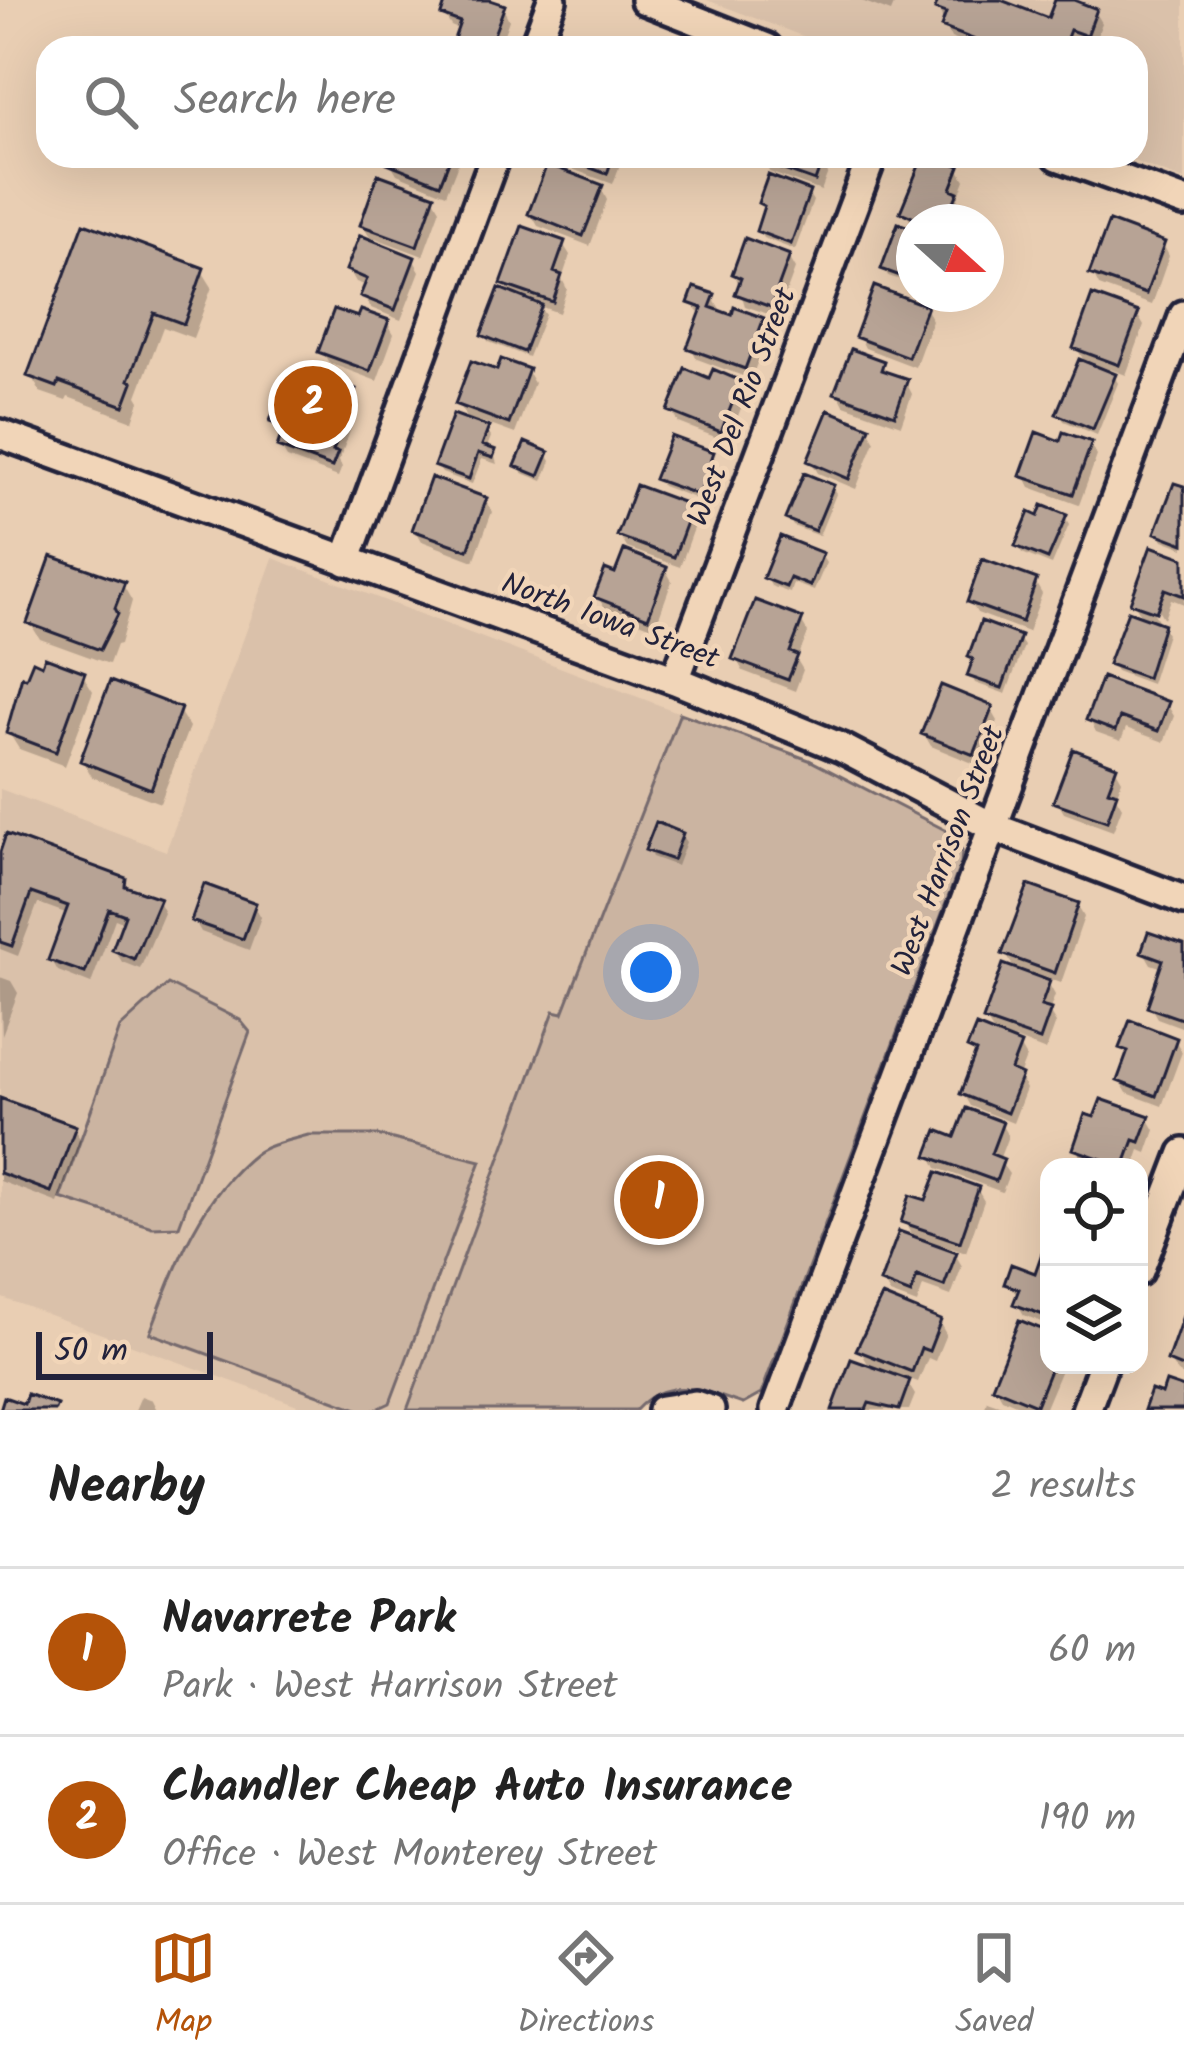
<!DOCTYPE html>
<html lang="en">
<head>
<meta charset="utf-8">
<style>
  :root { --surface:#fff; --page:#f6f6f6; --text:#222; --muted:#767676; --line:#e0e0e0; --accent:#b45309 }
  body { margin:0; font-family:Kalam,sans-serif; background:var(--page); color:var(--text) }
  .controls { position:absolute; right:36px; bottom:36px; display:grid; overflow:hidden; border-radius:24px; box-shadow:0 12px 48px #0002 }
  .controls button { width:108px; height:108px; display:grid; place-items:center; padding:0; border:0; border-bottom:3px solid var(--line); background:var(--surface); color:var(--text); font:60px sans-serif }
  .compass { position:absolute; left:896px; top:204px; width:108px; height:108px; border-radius:50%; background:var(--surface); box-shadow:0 12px 48px #0002; rotate:111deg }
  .scale { position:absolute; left:36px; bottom:30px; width:177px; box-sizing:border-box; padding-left:12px; border:6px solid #22223b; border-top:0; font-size:33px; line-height:42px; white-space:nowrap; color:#22223b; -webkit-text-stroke:9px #f1d5b8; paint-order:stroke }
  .you { position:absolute; left:651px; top:972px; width:42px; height:42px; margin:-30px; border:9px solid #fff; border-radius:50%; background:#1a73e8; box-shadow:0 0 0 18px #1a73e833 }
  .badge { display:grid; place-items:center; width:78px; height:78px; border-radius:50%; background:var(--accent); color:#fff; font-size:39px; font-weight:700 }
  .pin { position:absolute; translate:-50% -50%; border:6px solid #fff; box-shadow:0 3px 12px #0006 }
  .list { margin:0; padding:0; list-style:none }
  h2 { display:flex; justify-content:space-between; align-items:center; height:156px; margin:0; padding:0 48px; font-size:51px }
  h2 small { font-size:39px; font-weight:400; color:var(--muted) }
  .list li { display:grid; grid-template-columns:78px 1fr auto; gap:36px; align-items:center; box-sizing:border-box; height:168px; padding:0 48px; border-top:3px solid var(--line) }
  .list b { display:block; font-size:45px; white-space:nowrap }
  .list p { margin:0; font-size:39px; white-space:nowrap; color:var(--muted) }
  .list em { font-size:39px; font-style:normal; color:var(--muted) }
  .icon { flex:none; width:66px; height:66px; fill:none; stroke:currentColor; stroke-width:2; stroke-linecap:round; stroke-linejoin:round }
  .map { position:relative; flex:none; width:1184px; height:1410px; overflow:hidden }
  .search { position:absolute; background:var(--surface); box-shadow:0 12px 48px #0002; left:36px; right:36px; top:36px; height:132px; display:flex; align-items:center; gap:30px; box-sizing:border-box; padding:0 42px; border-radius:36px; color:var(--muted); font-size:45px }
  .sheet { height:492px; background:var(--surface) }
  nav { display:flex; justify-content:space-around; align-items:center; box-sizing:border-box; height:168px; border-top:3px solid var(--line); background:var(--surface); font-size:33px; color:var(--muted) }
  nav a { display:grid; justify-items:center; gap:6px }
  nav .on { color:var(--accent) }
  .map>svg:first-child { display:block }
</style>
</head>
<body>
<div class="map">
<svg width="1184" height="1410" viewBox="0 0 1184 1410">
  <rect width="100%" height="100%" fill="#e9ceb3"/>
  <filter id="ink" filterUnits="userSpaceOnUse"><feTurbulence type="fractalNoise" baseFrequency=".00833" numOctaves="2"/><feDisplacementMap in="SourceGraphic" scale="24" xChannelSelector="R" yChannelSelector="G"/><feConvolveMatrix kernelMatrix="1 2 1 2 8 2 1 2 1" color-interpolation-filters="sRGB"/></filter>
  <g filter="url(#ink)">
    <path fill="#dac1aa" d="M707,0h477v180l-64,-24h16v-108h-302z
      M273,558l407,155 -117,301 -10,-3 -146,399h-96l-311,-113v-508l166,62z"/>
    <path fill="#cbb4a1" stroke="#766b6e" stroke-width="3" d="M680,713l129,47 146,75 7,16 -1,12 -200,531 -18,10c-40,-13 -75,-30 -107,6h-229l147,-399 9,2z
      M168,984l72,36 10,12 -71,194 -27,1 -92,-29 60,-170z
      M308,1135h69l104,26 -91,242 -15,7h-15l-210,-77c24,-63 49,-135 105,-179 13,-10 37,-14 53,-19z"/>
    <path fill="#0003" d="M450,0h32l21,8 6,12 -10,28h-42l3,-18 -9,-4 -7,-11z
      M859,0h37l-5,12z
      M942,0h53l55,22 8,-22h8l29,11 7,12 -9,23 -17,-6 -3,8h-97l-25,-10 -13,-29z
      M598,41l19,7h-21z
      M393,156h68l-15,38 -49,-20 -7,-12z
      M555,156h68l-10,28 -52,-19z
      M764,156h70l-13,35 -52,-19z
      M926,156l32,12 7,12 -7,18 5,9 -6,15h-43v3l-10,-13z
      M601,188l6,12 -17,46 -52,-20 -7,-12z
      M808,193l5,8 -18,49 -32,-12 -4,-7 7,-20 -5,-8z
      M433,197l7,12 -17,47 -48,-18 -2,4 -10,-17z
      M914,232v41l-7,9 -19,-6 -4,-8z
      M563,244l7,11 -8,24 5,10 -8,24 -20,-7 6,9 -17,42 -39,-15 -5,-7 28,-38 -7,-13z
      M1163,244l6,12 -17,49 -53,-19 -6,-12z
      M788,257l7,12 -18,48 -32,-11 -10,-32z
      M413,259l7,12 -19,49 -30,-12 -7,-12 3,-10 -11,-4 -7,-12z
      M202,271l10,16 -19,51 -30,-11 -26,69 3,5 -7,20 -65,-24 -2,4 -26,-9 -9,-17z
      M713,297l7,12 -2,4 44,7 7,12 -18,47 -54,-20 -6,-12 11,-31 -11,-13z
      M925,308l7,12 -17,47 -50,-19 -6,-12z
      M1137,314l7,12 -18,49 -16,-6 8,14 -21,52 -33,-14 -4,-7 23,-55 -7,-12z
      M359,321l28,1 7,12 -17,47 -48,-18 -7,-12z
      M882,364l7,12 17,6 6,12 -11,31 -57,-20 -6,-12z
      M527,371l7,12 -19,51 -33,-12 9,15 -5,13 8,3 3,11 -15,-5 -10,25 -30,-11 -5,-7 33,-43 -11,-19z
      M711,382l28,1 7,12 -18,47 -49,-19 -7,-12z
      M304,390l50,2 6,12 -21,57 3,6 -4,10 -51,-19 -7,-12 5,-12 -12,-14z
      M868,429l7,12 -19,48 -38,-16 -7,-12z
      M1090,444l7,12 -18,49 -49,-18 -6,-12 37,-30z
      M547,454l4,7 -8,20 -20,-8 -5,-7z
      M712,455l5,7 -15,39 -40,-15 -4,-7z
      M832,487l4,7 -17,42 -26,-10 -4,-8z
      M1184,490v58l-21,-8 -4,-7z
      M485,500l7,12 -18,49 -52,-20 -7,-12z
      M691,508l6,12 -17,47 -53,-19 -7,-12z
      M1065,518l4,7 -17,40 -30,-12 -4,-8 21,-25z
      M821,555l5,8 -12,28 -21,-8 -3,10 -19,-7 -4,-8z
      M1184,562v42l-13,-5 -7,20 -13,-21 -5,3 21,33 -16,50 -35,-13 -4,-7 32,-44 -11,-18z
      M665,569l7,12 -17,47 -50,-19 -7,-12 19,-20z
      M1035,582l7,12 -14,38 -51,-19 -7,-12z
      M123,585l9,16 -12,43 -4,1 -7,19 -69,-25 -10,-16z
      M801,621l7,12 -11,27 6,10 -8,21 -52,-20 -7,-12z
      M1019,639l5,7 -18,48 -31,-11 -4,-8 4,-12 -4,-7z
      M83,675l10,16 -28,75 -46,-17 -10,-16z
      M1167,704l7,12 -10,26 -38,-14 -5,13 -25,-9 -6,-12z
      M991,709l7,12 -18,45 -49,-20 -7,-12z
      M179,711l10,16 -29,76 -68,-26 -9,-16z
      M1115,768l7,12 -6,17 6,10 -9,24 -49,-18 -7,-12z
      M681,835l5,7 -9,24 -25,-9 -4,-8z
      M0,860l124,20 6,11 28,10 6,12 -24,56 -18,-7 -7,-12 10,-27 -10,-4 -24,65 -33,-13 -7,-12 17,-45 -30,-11 -20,53 -18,-7z
      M254,905l7,12 -12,33 -48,-18 -7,-12z
      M1077,905l7,12 -23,66 -16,-6 10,18 -6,17 7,11 -10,28 -31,-12 11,19 -7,18 7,13 -13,34 -43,-17 -7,-12 14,-35 -6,-11 26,-10 -11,-18 30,-48 -10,-18z
      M1184,947v81l-27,-10 -7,-12 13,-38 -12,-4 -7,-12z
      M0,977l11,4 7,12 -16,42z
      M1175,1040l7,12 -20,54 -35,-13 -7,-12 9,-23 -6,-11z
      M0,1101l74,28 7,11 -23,63 -58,-22z
      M1148,1118l7,12 -8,23 -7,-3 -6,17h-33l-18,-6 -7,-12z
      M1001,1124l7,12 -9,24 10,14 -7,18 -65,-24 -6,-12 26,-16z
      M977,1189l7,12 -18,51 -15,-5 11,19 -11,30 -28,-10 -6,18 -27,-10 -7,-12 31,-42 -10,-19 24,-17z
      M1049,1259v66l-25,-10 -7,-12 2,-6 -12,-14 30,-6z
      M939,1322l7,12 -11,27 -7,-3 -10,24 -14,-5 11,18 -6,15h-73l35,-41 -11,-19z
      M1184,1322v54l-7,-3 -7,-12z
      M1049,1335v30h14l-19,45h-25l1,-4 -18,-8 -7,-12z
      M141,1396l11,4 5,10h-22z
      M987,1400l29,10h-32z"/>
    <path fill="#b7a395" stroke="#22223b" stroke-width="3" d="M446,0h44l15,5 -16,43 -37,-3 8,-23 -19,-7z
      M938,0h63l47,18 7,-18h19l23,9 -10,27 -17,-6 -7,18h-67l-55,-21 5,-14 -11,-4z
      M390,156h61l-11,28 -53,-21z
      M558,156h55l-6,18z
      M761,156h63l-9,25 -56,-20z
      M923,156h13l24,10 -9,23 7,3 -9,22 -6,-2 -4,10h-15l-24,-10z
      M547,164l56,21 -20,51 -55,-22z
      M378,174l57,21 -18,51 -57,-21z
      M768,175l42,16 -19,53 -35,-13 8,-25 -6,-3z
      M1109,221l56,21 -19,52 -57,-20z
      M84,223l120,45 -20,56 -30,-11 -25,67 4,2 -9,24 -65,-24 -2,5 -30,-11z
      M898,223l16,6v40l-7,-2 -4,10 -22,-8z
      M522,226l43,15 -11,31 8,3 -9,27 -52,-18z
      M360,235l55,22 -20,53 -35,-14 7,-17 -21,-9z
      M745,238l45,17 -19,52 -36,-13 6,-16 -9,-4z
      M874,286l53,20 -19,51 -53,-20z
      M694,287l21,7 -5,13 22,8 2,-8 30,11 -19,51 -58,-21 15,-40 -14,-5z
      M499,288l43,17 -18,47 -43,-17z
      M1092,295l47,17 -20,53 -46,-17z
      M334,309l24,8 3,-7 28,10 -19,51 -52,-19z
      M851,349l33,12 -3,9 27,9 -13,36 -61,-22z
      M501,359l28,10 -20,55 -54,-20 16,-43 26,9z
      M1079,359l37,15 -23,55 -37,-15z
      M685,368l24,10 4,-9 28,12 -20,51 -53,-21z
      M308,371l48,18 -23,62 5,1 -6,15 -55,-20 7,-21 -14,-5 15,-42 17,7z
      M828,410l42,17 -21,52 -42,-18z
      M453,414l36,13 -7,18 14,5 -3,8 -15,-5 -9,26 -35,-13z
      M1036,432l24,9 3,-9 29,10 -19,52 -53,-18z
      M671,436l43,16 -15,43 -45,-16z
      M525,442l24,10 -10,24 -24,-10z
      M804,473l30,12 -19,46 -30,-12z
      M431,477l56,21 -19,52 -56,-20z
      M1174,483l10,3v58l-29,-11z
      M636,485l57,21 -19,51 -57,-21z
      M1042,505l25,10 -19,44 -33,-13 14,-34 9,4z
      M780,536l43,17 -13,33 -20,-8 -4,9 -23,-9z
      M1151,546l33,12v38l-19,-7 -9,23 -26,-9z
      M624,550l43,17 -19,51 -54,-21 11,-28 10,4z
      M51,556l74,26 -10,26 3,6 -18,36 -73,-27z
      M982,559l55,20 -15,43 -55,-20z
      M755,600l48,18 -13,34 8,3 -10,25 -56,-21z
      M1128,611l36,13 -17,54 -39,-14z
      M981,621l40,15 -19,52 -35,-12 6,-17 -5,-2z
      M45,657l40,15 -29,80 -50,-19 16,-57 4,2 7,-17 9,4z
      M1102,677l67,25 -11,29 -38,-14 -5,14 -29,-11z
      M110,681l71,27 -30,81 -71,-28z
      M941,685l52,21 -19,49 -53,-21z
      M1073,749l44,17 -9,24 9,3 -10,28 -54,-19z
      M656,822l27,11 -10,27 -28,-10z
      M6,834l120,44 -1,8 35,12 -26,61 -22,-9 13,-35 -16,-6 -24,64 -37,-13 20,-54 -37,-13 -19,53 -12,-4v-90z
      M204,884l52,19 -13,36 -52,-18z
      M1028,885l51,18 -24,70 -53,-19z
      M1148,932l36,12v76l-37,-13 16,-47 -22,-8z
      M1003,964l47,17 -9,25 10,3 -11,31 -57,-20z
      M1130,1020l47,18 -21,58 -39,-15 11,-30 -9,-3z
      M976,1026l45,18 -10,26 11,5 -15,38 -47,-19 16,-42 -9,-4z
      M0,1098l76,28 -25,66 -51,-19z
      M1101,1099l49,17 -10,26 -6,-2 -10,27 -51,-18 12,-35 9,3z
      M966,1108l37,14 -12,32 13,5 -8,22 -69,-25 10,-26 18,7z
      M937,1172l42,15 -19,55 -59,-20 9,-27 16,5z
      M899,1231l58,21 -13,34 -27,-10 -6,18 -31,-12z
      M1042,1253l7,3v61l-36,-13 6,-15 -15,-5 7,-20 24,9z
      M882,1296l59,24 -12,31 -8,-3 -9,24 -56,-22z
      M1184,1313v55l-17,-7z
      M1019,1320l30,12v33h3l-16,40 -44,-18z
      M851,1359l59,21 -11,30 -30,-7 -3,7h-34z
      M1166,1382l18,6v22h-40l7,-20 11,4z
      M27,1394l30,11 -2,5h-55l4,-13 20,7z"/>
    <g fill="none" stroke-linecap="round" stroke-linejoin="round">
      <defs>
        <path id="minor" d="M645,0l122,48
          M534,48l18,-48
          M1058,156l126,46
          M0,434l675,246 167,68 151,79 191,73
          M346,561l149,-405
          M675,680l197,-524
          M1139,1271l45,-118
          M662,1410l33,-5 15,5
          M775,1410l409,-1095
          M1086,1410l17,-45"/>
      </defs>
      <use href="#minor" stroke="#22223b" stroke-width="36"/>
      <use href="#minor" stroke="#f1d5b8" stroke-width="27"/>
    </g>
  </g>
  <g text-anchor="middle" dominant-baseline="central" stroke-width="9" stroke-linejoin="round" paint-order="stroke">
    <g font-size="30" fill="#22223b" stroke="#f1d5b8">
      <text transform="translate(743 407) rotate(-69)">West Del Rio Street</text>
      <text transform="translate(610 622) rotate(20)">North Iowa Street</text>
      <text transform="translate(949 851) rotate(-69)">West Harrison Street</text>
    </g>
  </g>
</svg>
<div class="controls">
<button><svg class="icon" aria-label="locate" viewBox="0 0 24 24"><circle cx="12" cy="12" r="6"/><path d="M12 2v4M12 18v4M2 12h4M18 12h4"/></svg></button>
<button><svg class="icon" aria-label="layers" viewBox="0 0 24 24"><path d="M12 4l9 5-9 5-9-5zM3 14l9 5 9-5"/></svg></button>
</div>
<svg class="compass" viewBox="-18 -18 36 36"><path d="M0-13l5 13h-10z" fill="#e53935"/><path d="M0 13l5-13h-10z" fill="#767676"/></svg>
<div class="scale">50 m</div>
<div class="you"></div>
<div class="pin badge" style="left:659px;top:1200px">1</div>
<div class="pin badge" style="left:313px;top:405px">2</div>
<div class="search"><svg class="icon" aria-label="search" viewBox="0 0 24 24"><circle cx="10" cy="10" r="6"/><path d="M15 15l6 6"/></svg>Search here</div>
</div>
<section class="sheet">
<h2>Nearby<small>2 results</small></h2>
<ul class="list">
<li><span class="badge">1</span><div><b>Navarrete Park</b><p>Park · West Harrison Street</p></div><em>60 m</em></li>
<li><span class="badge">2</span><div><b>Chandler Cheap Auto Insurance</b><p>Office · West Monterey Street</p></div><em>190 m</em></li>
</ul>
</section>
<nav>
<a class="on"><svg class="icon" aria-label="map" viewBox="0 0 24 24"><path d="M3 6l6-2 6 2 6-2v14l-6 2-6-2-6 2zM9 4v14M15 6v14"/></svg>Map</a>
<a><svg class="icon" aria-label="directions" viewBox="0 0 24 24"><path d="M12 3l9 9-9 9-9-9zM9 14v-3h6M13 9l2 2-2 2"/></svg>Directions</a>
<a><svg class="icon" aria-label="saved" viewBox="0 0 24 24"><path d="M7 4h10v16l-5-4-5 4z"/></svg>Saved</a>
</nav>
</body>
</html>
